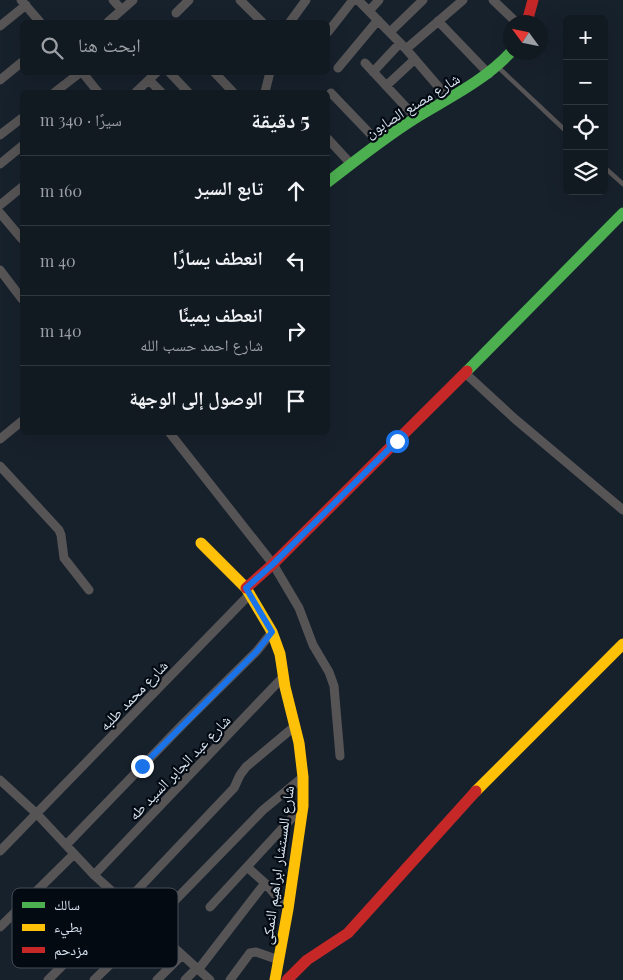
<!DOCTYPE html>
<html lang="ar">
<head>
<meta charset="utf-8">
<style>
  :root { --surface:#111921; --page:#1a222a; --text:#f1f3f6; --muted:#9ca0a5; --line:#30383f }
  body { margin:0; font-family:"Playfair Display","Noto Naskh Arabic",serif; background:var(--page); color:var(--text); direction:rtl }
  .controls { position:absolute; right:15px; top:15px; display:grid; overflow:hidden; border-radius:8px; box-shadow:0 5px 20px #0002 }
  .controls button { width:45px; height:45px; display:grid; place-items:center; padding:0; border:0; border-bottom:1px solid var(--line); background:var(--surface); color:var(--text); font:25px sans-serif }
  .compass { position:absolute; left:503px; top:15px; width:45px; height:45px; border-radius:50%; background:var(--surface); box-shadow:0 5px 20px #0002; rotate:303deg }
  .stop { position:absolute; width:15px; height:15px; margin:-11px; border:4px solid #1a73e8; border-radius:50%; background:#fff }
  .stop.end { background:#1a73e8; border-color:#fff; box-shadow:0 1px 5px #0008 }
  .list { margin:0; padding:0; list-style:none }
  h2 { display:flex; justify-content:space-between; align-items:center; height:65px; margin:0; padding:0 20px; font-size:21px }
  h2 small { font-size:16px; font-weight:400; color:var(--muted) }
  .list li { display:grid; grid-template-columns:32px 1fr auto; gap:15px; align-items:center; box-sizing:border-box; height:70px; padding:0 20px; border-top:1px solid var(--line) }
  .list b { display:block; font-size:19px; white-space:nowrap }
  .list p { margin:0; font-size:16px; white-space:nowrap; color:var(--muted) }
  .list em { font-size:16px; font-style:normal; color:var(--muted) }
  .icon { flex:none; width:28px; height:28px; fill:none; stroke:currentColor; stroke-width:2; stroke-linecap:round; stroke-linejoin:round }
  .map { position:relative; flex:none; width:623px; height:980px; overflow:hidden; direction:ltr }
  .search { position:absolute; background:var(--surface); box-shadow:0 5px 20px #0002; left:20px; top:20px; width:310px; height:55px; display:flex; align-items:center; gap:12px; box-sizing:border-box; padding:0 18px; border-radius:8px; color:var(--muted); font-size:19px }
  .panel { position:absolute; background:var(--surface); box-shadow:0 5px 20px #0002; left:20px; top:90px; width:310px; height:345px; border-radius:8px; direction:rtl }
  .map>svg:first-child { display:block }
</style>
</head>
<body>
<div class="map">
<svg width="623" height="980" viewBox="0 0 623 980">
  <rect width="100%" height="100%" fill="#17212c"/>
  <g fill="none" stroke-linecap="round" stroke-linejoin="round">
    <path stroke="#575456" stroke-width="4.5" d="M499,68l68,64
      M604,167l19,17"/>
    <path stroke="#575456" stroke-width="9" d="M21,0l19,22
      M113,0l9,10
      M240,0l22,22
      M358,0l48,49 43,50
      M493,0l23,22
      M369,11l10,-11
      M176,13l13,-13
      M438,21l51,53
      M108,22l25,-22
      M290,22l16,-22
      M0,26l26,-21
      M328,32l25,-32
      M390,32l33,-32
      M406,49l57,-49
      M365,63l51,55
      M338,68l40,-48
      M82,72l16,20
      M169,72l19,20
      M214,72l19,20
      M373,72l27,-29
      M0,80l22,-18
      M149,80l12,12
      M386,86l29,-27
      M55,92l26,-20
      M136,92l21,-20
      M265,92l5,-20
      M331,93l48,50
      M0,135l22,-17
      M328,139l23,25
      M0,164l22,-18
      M0,205l22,-18
      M0,213l22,26
      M0,270l22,29
      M465,373l50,46 108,91
      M169,432l104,132 26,44 14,37 16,27 5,14 6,70
      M0,439l22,-18
      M0,466l59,64 2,5 3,23 25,32
      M0,780l37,34 57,61 116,105
      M66,845l117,-121 74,-73 15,-19
      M0,851l250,-257
      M247,867l18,16 23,26
      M94,875l189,-198
      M210,907l93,-101
      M0,927l74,-73
      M198,970l67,-87
      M48,980l76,-76 110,-116 6,-13 6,-8 49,-41
      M94,980l56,-54 113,-116 40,-33
      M157,980l25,-25
      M185,980l12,-12
      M230,980l20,-27 6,-1 23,8"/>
    <path stroke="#4caf50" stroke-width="11" d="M328,182c28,-22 56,-44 86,-63 34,-21 69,-37 97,-67
      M467,371l156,-158"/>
    <path stroke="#ffc107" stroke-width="11" d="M201,543l45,45 26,44 8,22 5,33 14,56 4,34v29l-15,103 -13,71
      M476,791l147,-147"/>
    <path stroke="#c62828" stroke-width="11" d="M527,22l6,-22
      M246,588l27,-24 194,-193
      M287,980l20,-20 41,-27 128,-142"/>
  </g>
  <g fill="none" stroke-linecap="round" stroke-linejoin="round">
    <path stroke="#1a73e8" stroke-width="6" d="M142,766l115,-115 15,-19 -26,-44 27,-24 124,-123"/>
  </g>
  <g text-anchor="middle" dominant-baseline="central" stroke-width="4.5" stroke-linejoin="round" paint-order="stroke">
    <g font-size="15" fill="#dae6f3" stroke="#040a12">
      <text transform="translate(412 105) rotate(-32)">شارع مصنع الصابون</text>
      <text transform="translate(133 695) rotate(-46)">شارع محمد طلبه</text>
      <text transform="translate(179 767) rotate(-46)">شارع عبد الجابر السيد طه</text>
      <text transform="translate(277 865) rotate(-82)">شارع المستشار ابراهيم النمكى</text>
    </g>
  </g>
  <rect x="12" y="888" width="166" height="80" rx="8" fill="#040a12" stroke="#444c56" stroke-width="1"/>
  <rect x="22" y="902" width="23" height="6" fill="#4caf50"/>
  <rect x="22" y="924" width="23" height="7" fill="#ffc107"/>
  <rect x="22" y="947" width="23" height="6" fill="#c62828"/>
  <g font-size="14" fill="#dae6f3">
    <text x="54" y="910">سالك</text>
    <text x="54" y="932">بطيء</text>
    <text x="54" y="955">مزدحم</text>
  </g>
</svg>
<div class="controls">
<button>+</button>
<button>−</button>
<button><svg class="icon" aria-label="locate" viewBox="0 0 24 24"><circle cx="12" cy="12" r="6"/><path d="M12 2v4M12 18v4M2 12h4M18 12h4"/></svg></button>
<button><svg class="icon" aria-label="layers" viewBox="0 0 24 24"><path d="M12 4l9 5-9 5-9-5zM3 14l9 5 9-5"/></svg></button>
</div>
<svg class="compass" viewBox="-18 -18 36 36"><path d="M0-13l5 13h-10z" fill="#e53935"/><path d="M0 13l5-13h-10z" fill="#9ca0a5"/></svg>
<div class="stop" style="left:397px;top:441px"></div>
<div class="stop end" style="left:142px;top:766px"></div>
<div class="search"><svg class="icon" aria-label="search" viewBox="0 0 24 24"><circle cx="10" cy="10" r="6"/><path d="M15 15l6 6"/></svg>ابحث هنا</div>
<section class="panel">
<h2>5 دقيقة<small>سيرًا · 340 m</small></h2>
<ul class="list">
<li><svg class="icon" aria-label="ahead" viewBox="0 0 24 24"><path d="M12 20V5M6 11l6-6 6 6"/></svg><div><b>تابع السير</b></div><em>160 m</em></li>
<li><svg class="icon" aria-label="left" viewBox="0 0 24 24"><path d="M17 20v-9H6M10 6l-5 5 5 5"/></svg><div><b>انعطف يسارًا</b></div><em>40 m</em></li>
<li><svg class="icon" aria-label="right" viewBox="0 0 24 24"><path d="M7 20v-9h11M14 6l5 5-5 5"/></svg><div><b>انعطف يمينًا</b><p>شارع احمد حسب الله</p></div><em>140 m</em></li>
<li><svg class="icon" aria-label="arrive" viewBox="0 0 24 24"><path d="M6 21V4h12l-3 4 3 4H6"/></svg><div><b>الوصول إلى الوجهة</b></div></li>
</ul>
</section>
</div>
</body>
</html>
